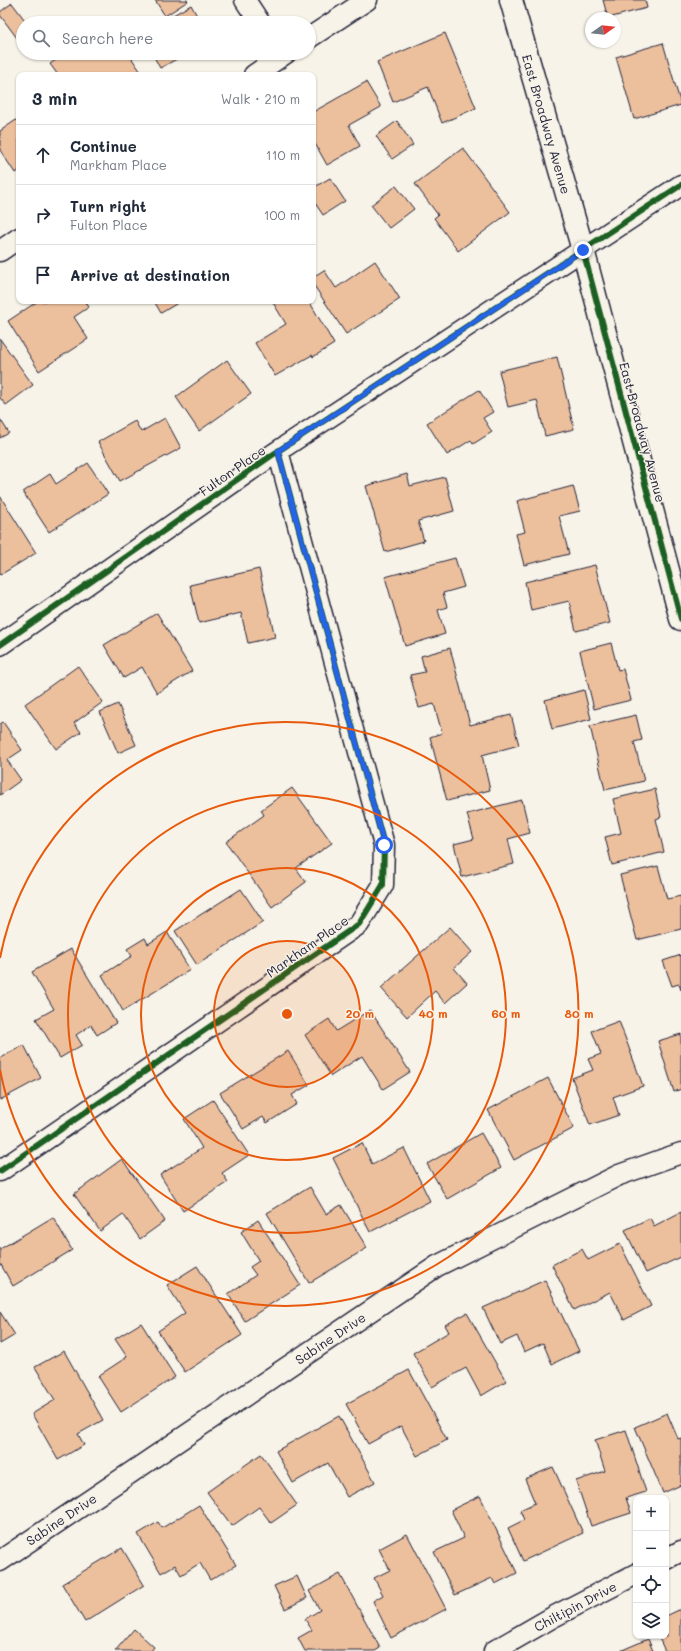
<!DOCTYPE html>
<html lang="en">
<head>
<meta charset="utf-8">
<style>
  :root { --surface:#fff; --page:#f6f6f7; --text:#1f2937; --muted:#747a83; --line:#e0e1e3 }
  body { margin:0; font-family:Mali,sans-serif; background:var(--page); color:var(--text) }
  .controls { position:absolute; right:12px; bottom:12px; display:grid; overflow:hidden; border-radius:8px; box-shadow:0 1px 3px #0004 }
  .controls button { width:36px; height:36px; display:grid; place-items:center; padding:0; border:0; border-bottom:1px solid var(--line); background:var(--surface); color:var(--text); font:20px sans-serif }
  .compass { position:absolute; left:585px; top:12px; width:36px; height:36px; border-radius:50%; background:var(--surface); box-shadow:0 1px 3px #0004; rotate:75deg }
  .stop { position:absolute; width:12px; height:12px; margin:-9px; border:3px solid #2563eb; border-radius:50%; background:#fff }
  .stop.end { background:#2563eb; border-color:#fff; box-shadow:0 1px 4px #0008 }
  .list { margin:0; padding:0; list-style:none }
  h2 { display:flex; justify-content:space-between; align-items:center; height:52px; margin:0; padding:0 16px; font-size:17px }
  h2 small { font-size:13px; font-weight:400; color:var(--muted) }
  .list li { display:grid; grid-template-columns:26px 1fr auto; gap:12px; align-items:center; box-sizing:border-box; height:60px; padding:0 16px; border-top:1px solid var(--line) }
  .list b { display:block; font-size:15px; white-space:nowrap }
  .list p { margin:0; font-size:13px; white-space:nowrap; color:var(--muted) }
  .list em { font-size:13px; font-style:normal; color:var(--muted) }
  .icon { flex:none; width:22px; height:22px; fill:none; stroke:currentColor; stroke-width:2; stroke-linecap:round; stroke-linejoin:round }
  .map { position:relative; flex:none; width:681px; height:1651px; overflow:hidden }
  .search { position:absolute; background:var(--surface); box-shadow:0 1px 3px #0004; left:16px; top:16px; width:300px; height:44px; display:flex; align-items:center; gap:10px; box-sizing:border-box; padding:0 14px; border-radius:22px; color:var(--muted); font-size:15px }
  .panel { position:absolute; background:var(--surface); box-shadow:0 1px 3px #0004; left:16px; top:72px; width:300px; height:232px; border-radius:8px }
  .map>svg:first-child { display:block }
</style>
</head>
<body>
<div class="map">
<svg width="681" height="1651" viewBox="0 0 681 1651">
  <rect width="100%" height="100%" fill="#f7f3e8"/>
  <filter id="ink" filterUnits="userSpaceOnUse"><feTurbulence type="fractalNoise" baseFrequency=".025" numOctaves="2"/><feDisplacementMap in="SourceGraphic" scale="8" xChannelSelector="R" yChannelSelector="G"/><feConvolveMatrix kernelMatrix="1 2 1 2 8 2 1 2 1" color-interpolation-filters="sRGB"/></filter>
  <g filter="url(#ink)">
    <path fill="#edc09d" stroke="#22223b" d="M155,0h32l1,1 -23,15z
      M603,0h42l2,8 -39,10z
      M12,3l15,20h-4v10l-6,5 -17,-23v-3z
      M191,5l10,18h-42z
      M445,33l31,75 -34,15 -14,-36 -35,15 -16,-40z
      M663,43l18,62 -47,14 -18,-62z
      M66,53h62l15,22h-85l-8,-11z
      M152,53h36l-28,15z
      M366,82l15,25 -32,18 11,21 -33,19 -14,-25v-28z
      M19,118v53l-4,2 -15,-23v-19z
      M397,121l16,24 -21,14 -16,-23z
      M463,148l47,64 -52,39 -24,-33 4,-3 -23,-31z
      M330,178l15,23 -22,14 -10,-15v-12z
      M396,186l18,23 -25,19 -18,-23z
      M375,261l25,38 -54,35 -33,-50v-7l11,-7 12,18z
      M38,301h47l4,6 -15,10 14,22 -49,32 -31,-50z
      M154,301h27l-20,12z
      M272,301h37l25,43 -21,13 -1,-2 -37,21 -20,-33 31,-19z
      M0,339l33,46 -27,20 -6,-7z
      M557,357l17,72 -29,7 -8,-36 -29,7 -9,-36z
      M227,360l24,34 -52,37 -23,-34z
      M479,390l14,22 -10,6 9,14 -19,12 -2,-4 -24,15 -20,-32z
      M165,418l16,30 -61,33 -22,-39 37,-21 6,11z
      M0,419l9,14 -9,5z
      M88,463l20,31 -59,38 -26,-40 27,-18 6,10z
      M407,474l3,12 35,-9 9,34 -36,10 6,20 -39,11 -19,-66z
      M573,486l7,25 -21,5 10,38 -45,11 -8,-31 9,-2 -8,-31z
      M0,496l36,57 -36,22z
      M455,558l9,29 -21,6 4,14 -9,3 7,24 -40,12 -20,-69z
      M595,565l15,58 -34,8 -7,-30 -38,9 -6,-28z
      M259,569l16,68 -27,6 -7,-30 -42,10 -9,-38z
      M157,613l35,58 -35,22 -15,-26 -18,11 -20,-33z
      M611,643l7,27 5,-1 8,31 -37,9 -14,-58z
      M450,648l20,77 41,-10 8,30 -37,10 8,35 -43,11 -17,-64 12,-4 -8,-29 -15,4 -9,-33 15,-3 -4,-16z
      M78,666l25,36 -29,21 7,9 -25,17 -31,-45z
      M584,690l7,29 -39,10 -7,-29z
      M118,704l18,41 -18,8 -18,-41z
      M636,715l6,25 -8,2 10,39 -39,9 -15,-64z
      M3,722l19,28 -15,10 14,20 -21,15v-71z
      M292,788l40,55 -36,25 10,14 -34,25 -46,-65 38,-27 -3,-5z
      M655,789l6,28 -5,2 8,33 -52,13 -7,-28 16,-4 -8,-34z
      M522,800l8,33 -22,6 6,25 -52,13 -8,-33 20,-5 -7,-25z
      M658,866l9,33 14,-3v33l-44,11 -17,-65z
      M241,889l22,33 -66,43 -22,-34z
      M450,927l22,25 -18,16 13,15 -22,20 -10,-12 -28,26 -26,-29z
      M167,932l23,38 -67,41 -21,-36 30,-19 -5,-7 18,-11 3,6z
      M71,949l45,74 -19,12 -6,-10 -15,10 6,10 -22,13 -24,-39 18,-10 -22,-37z
      M681,955v35l-2,-6 -7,2 -9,-25z
      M370,1010l40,62 -27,17 -21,-33 -31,20 -26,-41 24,-16 7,12z
      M619,1021l24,65 -30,11 6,18 -29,10 -18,-47 21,-8 -5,-11 13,-5 -9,-23z
      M681,1034v55l-7,3 -16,-51z
      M24,1045l17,33 -41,22v-42z
      M288,1051l21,34 -17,10 5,9 -30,19 -4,-6 -20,12 -23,-36z
      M548,1078l26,50 -60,32 -26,-50z
      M213,1100l36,55 -27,18 6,9 -45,29 -23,-36 42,-27 -18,-29z
      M481,1133l20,35 -54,31 -20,-35z
      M362,1143l10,21 32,-16 26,53 -60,31 -37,-74z
      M122,1159l43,62 -25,18 -17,-25 -23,17 -26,-37z
      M310,1187l16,27 15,-9 26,43 -58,35 -42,-70z
      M681,1212v45l-35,16 -21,-43 25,-12 4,8z
      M53,1217l19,33 -59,36 -13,-23v-14z
      M258,1220l42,65 -55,36 -17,-27 28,-19 -6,-8 9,-6 -18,-29z
      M620,1244l31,62 -27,14 -14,-28 -36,18 -22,-45 30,-16 6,11z
      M197,1266l45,69 -57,37 -27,-41 27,-18 -18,-28z
      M545,1280l34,71 -27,13 -9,-21 -19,9 -7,-16 -17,8 -17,-36z
      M0,1312l15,23 -15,9z
      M467,1313l39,68 -25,15 -15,-28 -34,19 -19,-34 36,-21 -4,-7z
      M141,1323l34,54 -54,35 -23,-36 29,-19 -12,-18z
      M64,1351l39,69 -25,14 6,11 -26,15 -26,-46 23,-14 -20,-33z
      M409,1370l38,70 -30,16 -16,-30 -33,18 -22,-40z
      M667,1413l11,26 3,-1v47l-18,8 -28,-66z
      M339,1416l36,66 -28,15 -19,-34 -35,20 -17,-32z
      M626,1430l20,62 -20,6 5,15 -40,13 -15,-45 29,-10 -10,-31z
      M261,1454l36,51 -26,18 -12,-16 -27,19 -25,-34z
      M553,1467l30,66 -60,28 -15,-33 16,-8 -4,-10 15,-7 -10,-24z
      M480,1496l37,77 -22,11 -3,-6 -37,17 -21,-43 30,-14 -13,-28z
      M199,1505l37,60 -26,15 -10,-17 -19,12 -6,-10 -14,8 -23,-39 20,-12 4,6z
      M407,1534l39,75 -55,29 -18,-37 10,-6 -9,-17 16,-8 -11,-21z
      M122,1548l22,37 -59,37 -23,-38z
      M340,1574l40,74 -5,3h-70l-7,-13 14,-8 -7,-11 15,-9 -11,-19z
      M297,1576l10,22 -22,11 -11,-23z
      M681,1609v42h-16l-7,-15h8v-20z
      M134,1629l20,18 -3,4h-36z
      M648,1639l5,12h-33z"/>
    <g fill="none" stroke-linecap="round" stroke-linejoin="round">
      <defs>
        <path id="minor" d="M245,0l15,23
          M309,38l58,-38
          M254,75l32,-22
          M0,251l19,-13
          M0,645l278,-194 403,-266
          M0,1171l359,-247 24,-39 1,-40 -106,-394
          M666,1559l15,-8
          M0,1561l437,-295 182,-91 62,-22
          M494,1651l59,-34 83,-43"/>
        <path id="tertiary" d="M511,0l72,250 98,369"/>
      </defs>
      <use href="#minor" stroke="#22223b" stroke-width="23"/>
      <use href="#tertiary" stroke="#22223b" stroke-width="25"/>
      <use href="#minor" stroke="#f7f3e8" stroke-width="20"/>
      <use href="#tertiary" stroke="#f7f3e8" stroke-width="22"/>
      <defs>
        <path id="cycleway" d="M583,250l98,369
          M0,645l278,-194 403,-266
          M0,1171l359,-247 24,-39 1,-40 -106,-394"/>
      </defs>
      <use href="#cycleway" stroke="#f7f3e8" stroke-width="8"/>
      <use href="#cycleway" stroke="#1b5e20" stroke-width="6"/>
    </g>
  </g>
  <g fill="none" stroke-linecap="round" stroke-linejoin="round" filter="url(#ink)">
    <path stroke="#2563eb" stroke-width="5" d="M384,845l-106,-394 305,-201"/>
  </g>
  <circle cx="287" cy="1014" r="73" fill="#e8590c" fill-opacity=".12"/>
  <g fill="none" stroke="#e8590c" stroke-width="2">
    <circle cx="287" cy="1014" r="73"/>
    <circle cx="287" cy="1014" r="146"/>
    <circle cx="287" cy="1014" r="219"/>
    <path d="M0 958A292 292 0 1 1 0 1070"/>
  </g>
  <g text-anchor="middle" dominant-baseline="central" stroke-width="3" stroke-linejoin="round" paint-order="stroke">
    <g font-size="13" fill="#22223b" stroke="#f7f3e8">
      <text transform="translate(547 124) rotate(74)">East Broadway Avenue</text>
      <text transform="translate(643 432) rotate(75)">East Broadway Avenue</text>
      <text transform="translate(232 470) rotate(-35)">Fulton Place</text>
      <text transform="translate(307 946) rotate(-35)">Markham Place</text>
      <text transform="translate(330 1338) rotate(-34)">Sabine Drive</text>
      <text transform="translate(61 1519) rotate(-34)">Sabine Drive</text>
      <text transform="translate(575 1606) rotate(-28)">Chiltipin Drive</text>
    </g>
  </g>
  <circle cx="287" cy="1014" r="6" fill="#e8590c" stroke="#f7f3e8" stroke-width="2"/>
  <g font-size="12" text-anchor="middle" font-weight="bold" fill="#e8590c" stroke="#f7f3e8" stroke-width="3" stroke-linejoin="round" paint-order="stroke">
    <text x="360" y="1018">20 m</text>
    <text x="433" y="1018">40 m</text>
    <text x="506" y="1018">60 m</text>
    <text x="579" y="1018">80 m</text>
  </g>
</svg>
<div class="controls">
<button>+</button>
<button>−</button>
<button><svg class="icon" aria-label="locate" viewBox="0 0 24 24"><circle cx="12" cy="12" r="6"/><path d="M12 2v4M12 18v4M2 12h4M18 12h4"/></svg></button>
<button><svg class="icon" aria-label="layers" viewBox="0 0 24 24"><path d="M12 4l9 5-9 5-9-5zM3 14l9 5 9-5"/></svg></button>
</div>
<svg class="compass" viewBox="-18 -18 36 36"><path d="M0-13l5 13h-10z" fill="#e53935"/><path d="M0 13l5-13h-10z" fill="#747a83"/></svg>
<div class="stop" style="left:384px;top:845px"></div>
<div class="stop end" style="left:583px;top:250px"></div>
<div class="search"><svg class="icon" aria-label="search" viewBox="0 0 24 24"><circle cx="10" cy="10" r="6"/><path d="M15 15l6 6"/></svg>Search here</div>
<section class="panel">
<h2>3 min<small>Walk · 210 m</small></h2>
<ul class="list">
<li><svg class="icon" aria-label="ahead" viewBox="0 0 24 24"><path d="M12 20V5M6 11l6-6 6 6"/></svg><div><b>Continue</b><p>Markham Place</p></div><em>110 m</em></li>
<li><svg class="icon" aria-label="right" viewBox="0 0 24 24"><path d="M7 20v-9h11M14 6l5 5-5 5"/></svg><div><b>Turn right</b><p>Fulton Place</p></div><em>100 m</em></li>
<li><svg class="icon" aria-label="arrive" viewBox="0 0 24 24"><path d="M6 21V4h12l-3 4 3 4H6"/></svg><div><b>Arrive at destination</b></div></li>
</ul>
</section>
</div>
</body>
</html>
